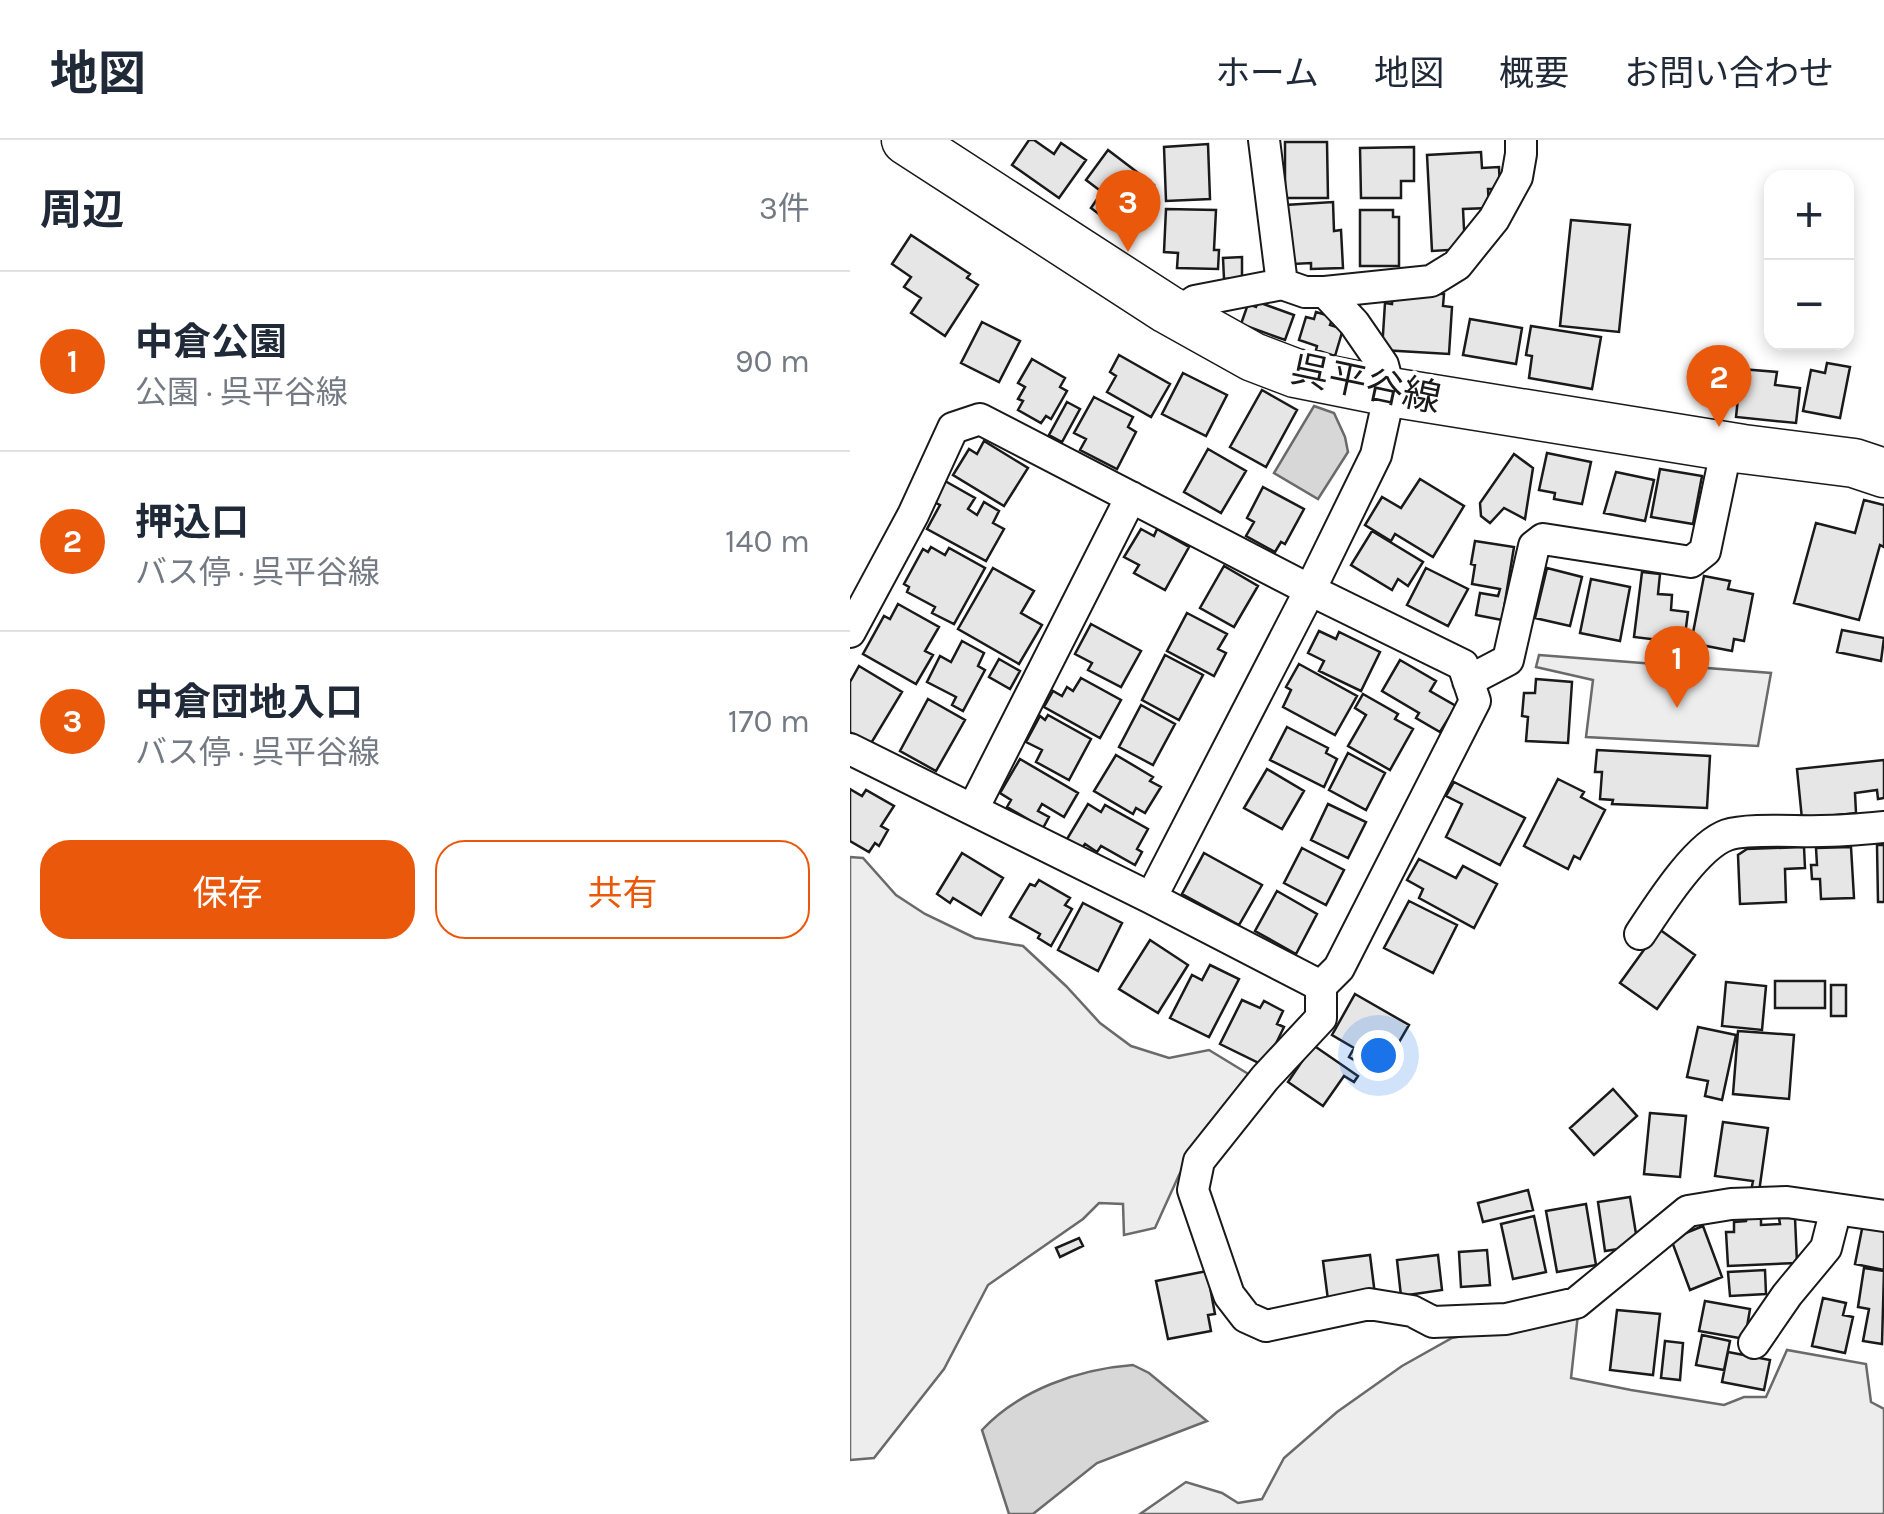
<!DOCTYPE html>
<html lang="ja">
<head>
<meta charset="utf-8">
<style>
  :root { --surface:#fff; --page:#f6f6f7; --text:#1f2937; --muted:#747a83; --line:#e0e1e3; --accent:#ea580c }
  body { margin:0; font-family:Karla,"Noto Sans JP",sans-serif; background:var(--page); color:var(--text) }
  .controls { position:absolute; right:30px; top:30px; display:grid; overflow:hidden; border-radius:20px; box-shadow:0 5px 15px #0003 }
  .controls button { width:90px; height:90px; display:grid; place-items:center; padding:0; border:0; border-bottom:2px solid var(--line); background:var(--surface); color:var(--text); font:50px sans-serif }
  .you { position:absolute; left:528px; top:915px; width:35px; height:35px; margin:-25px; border:8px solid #fff; border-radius:50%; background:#1a73e8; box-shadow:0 0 0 15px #1a73e833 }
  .badge { display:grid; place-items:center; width:65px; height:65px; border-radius:50%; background:var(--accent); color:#fff; font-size:32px; font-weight:700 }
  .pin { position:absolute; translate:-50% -82px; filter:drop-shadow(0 2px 5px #0008) }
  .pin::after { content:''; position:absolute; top:52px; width:35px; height:30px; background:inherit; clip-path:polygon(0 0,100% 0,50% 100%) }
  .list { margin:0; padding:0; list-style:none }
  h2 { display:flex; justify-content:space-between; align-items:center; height:130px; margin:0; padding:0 40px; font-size:42px }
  h2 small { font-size:32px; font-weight:400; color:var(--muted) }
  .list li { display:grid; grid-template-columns:65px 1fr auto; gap:30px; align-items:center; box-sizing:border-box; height:180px; padding:0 40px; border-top:2px solid var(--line) }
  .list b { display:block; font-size:38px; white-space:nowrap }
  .list p { margin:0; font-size:32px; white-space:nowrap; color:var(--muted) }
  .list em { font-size:32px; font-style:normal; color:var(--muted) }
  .actions { display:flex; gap:20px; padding:30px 40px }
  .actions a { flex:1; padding:22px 0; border:2px solid var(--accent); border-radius:30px; text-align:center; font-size:35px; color:var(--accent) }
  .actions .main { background:var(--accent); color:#fff }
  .map { position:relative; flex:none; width:1034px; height:1374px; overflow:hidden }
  header { display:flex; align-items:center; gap:60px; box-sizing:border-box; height:140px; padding:0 50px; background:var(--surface); border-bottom:2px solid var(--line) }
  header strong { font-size:48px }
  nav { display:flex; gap:55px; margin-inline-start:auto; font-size:35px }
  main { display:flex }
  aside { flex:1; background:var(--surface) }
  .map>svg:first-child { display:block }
</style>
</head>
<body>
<header>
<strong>地図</strong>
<nav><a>ホーム</a><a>地図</a><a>概要</a><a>お問い合わせ</a></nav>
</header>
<main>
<aside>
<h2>周辺<small>3件</small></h2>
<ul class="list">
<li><span class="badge">1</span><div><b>中倉公園</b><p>公園 · 呉平谷線</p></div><em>90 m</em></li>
<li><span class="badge">2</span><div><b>押込口</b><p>バス停 · 呉平谷線</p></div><em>140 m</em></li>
<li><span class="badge">3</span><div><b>中倉団地入口</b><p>バス停 · 呉平谷線</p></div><em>170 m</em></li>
</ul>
<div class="actions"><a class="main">保存</a><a>共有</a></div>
</aside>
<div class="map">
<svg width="1034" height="1374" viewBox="0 0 1034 1374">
  <rect width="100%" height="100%" fill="#fff"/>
  <path fill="#ededed" stroke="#6a6a6a" stroke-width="2.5" d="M689,515l232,18 -13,73 -172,-9 7,-57 -57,-13z
    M0,717l13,1 33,37 29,19 50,24 48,8 43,40 34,37 31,23 38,12 40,-8 41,25 -45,55 -26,45 -24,53 -31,7 -1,-31 -24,-1 -16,16 -95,66 -44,84 -70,89 -24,2z
    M728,1174l-7,64 60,12 93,15 20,-8h22l21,-47 79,14 5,38 13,7v105h-744l46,-32 36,11 16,10 24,-4 22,-41 53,-46 65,-46 50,-28z"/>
  <path fill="#d7d7d7" stroke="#6a6a6a" stroke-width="2.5" d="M464,266l20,7 11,24 3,15 -30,47 -44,-26z
    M283,1225l16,8 58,48 -110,42 -64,51h-24l-27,-84c37,-40 97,-61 151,-65z"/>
  <path fill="#e6e6e6" stroke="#1a1a1a" stroke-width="2.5" d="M179,0h5l20,14 7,-11 25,17 -27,38 -47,-33z
    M435,2h42l1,56h-43z
    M358,4l2,55 -44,2 -2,-54z
    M564,7v34h-13v17h-40l-1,-50z
    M258,10l46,35 -34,45 -29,-22 11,-16 -16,-12z
    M631,12l1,16 17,-1 1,22h-12l1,19 -26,1 2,40 -33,2 -5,-96z
    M483,62l1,29 7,-1 2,38 -32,1v-6l-18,1 -2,-33 -5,1 -1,-27z
    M316,69l50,1 -2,40h5l-1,19 -41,-1 1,-15 -14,-1z
    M510,70h33v7h6v49h-39z
    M721,80l59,5 -11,107 -59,-6z
    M61,95l59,39 -3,4 11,7 -33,51 -34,-23 10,-15 -17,-11 7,-10 -19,-13z
    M392,117v21l-18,1 -1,-21z
    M543,151l51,3 -1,12 9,1 -3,47 -67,-4 3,-47 7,1z
    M408,162l36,13 -9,25 -44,-16 7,-20 8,3z
    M466,172l17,5 -3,8 13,4 -8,27 -19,-6 1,-4 -18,-6 7,-23 8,2z
    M620,179l52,9 -6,36 -53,-9z
    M132,182l38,19 -21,41 -38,-19z
    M681,186l70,11 -9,52 -63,-11 3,-22 -6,-1z
    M269,215l51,29 -19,33 -44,-25 9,-16 -6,-4z
    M182,219l33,19 -5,9 7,4 -16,28 -5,-3 -5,7 -23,-13 5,-9 -5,-2 7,-12 -7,-4z
    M977,223l23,4 -10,51 -37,-7 8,-41 14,3z
    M891,229l36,3 -2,13 25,3 -4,35 -60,-6z
    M333,233l44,22 -21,41 -44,-22z
    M412,250l35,20 -31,57 -36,-20z
    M244,257l39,20 -5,10 8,5 -19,37 -37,-19 6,-11 -12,-6z
    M217,262l13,7 -18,33 -13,-7z
    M134,301l44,27 -24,38 -51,-31 16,-26 8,5z
    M358,309l38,22 -25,42 -37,-21z
    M697,313l44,9 -9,42 -28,-5 1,-6 -16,-3z
    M664,314l19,14 -8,51 -21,-11 -14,15 -9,-7 -1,-13z
    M810,329l42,7 -9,48 -42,-7z
    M766,332l38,8 -9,41 -41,-8z
    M570,339l44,27 -31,51 -38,-23 -4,7 -26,-16 17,-28 19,11z
    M95,341l30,17 -7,11 9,6 7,-13 15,9 -6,12 11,6 -18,32 -59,-32 13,-24 -6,-3z
    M413,347l41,22 -19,35 -4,-2 -6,10 -29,-16 8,-14 -7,-4z
    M1014,360l20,5v42l-4,-2 -21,75 -65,-17 22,-80 39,10z
    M291,389l13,7 3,-7 32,18 -24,43 -31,-17 5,-8 -15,-8z
    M522,391l51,31 -15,24 -10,-7 -6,11 -41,-25z
    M625,401l39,6 -12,73 -26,-5 4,-22 18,3 2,-7 -28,-5 3,-19 -4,-1z
    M81,407l14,8 4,-7 36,20 -31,56 -22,-11 3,-6 -28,-15 2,-5 -5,-3 19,-35 5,3z
    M374,426l34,20 -24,41 -34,-19z
    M143,428l41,23 -13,22 21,12 -23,39 -61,-35z
    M576,428l42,21 -20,37 -41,-21z
    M697,428l35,9 -12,49 -35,-8z
    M792,432l18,2 -2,20 14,1 -1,15 17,2 -4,31 -50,-6z
    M854,436l26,5 -2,8 25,5 -9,47 -10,-2 -2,12 -41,-8z
    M741,439l39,8 -10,54 -40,-8z
    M48,464l41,23 -14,24 8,4 -17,29 -53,-30 21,-38 6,3z
    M337,473l40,21 -9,15 8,4 -12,23 -47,-25z
    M241,484l50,27 -20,36 -33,-17 4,-7 -17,-9z
    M992,490l42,8 -3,23 -44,-9z
    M469,491l17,8 3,-7 41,20 -19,39 -42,-20 5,-10 -16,-8z
    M112,501l22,12 -6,13 7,4 -22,41 -11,-6 4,-8 -29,-15 13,-26 11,6z
    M315,515l38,20 -24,45 -37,-20z
    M149,519l21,12 -10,18 -21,-12z
    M550,520l36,21 -6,10 26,15 -16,26 -24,-14 3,-5 -37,-22z
    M449,524l58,32 -22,39 -52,-28 8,-17 -5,-3z
    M9,526l43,26 -32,53 -20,-13v-50z
    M231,538l40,22 -21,38 -56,-31 9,-16 9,5 5,-9 6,4z
    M686,539l36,3 -4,61 -42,-2 2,-24 -6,-1 2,-23h11z
    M513,554l35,20 -3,5 18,10 -23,41 -42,-24 18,-31 -11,-7z
    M78,559l37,21 -29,51 -36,-20z
    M291,565l34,19 -22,41 -34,-18z
    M198,575l43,24 -22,41 -33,-18 6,-12 -16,-8 14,-26 5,4z
    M437,587l41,21 -2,5 11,6 -13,28 -54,-27z
    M747,610l113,6 -3,52 -95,-4 1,-4 -13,-1 2,-27h-7z
    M498,613l37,20 -19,37 -37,-20z
    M266,615l37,22 -3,4 11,6 -16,26 -9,-5 -3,6 -39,-23z
    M170,619l58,34 -14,24 -22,-13 -4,7 11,6 -6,11 -36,-21 4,-7 -11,-7z
    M1034,620v38l-6,1 -1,-9 -22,3 1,20 -54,6 -5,-50z
    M417,629l37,22 -22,38 -38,-21z
    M708,639l26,13 -3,5 24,13 -25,49 -6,-3 -6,13 -44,-23z
    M604,642l71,36 -25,47 -54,-28 16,-33 -16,-8z
    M0,649l12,7 4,-6 28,16 -13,20 7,4 -9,16 -4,-3 -6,9 -19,-11z
    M238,664l13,8 4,-7 43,24 -11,20 5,3 -7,13 -34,-19 -4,6 -12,-8 -3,4 -15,-9z
    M478,664l38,18 -18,36 -37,-18z
    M1027,705h7v57h-6z
    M954,707l1,21 -20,1 1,33 -46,2 -2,-49 9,-6z
    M1001,707l3,51 -33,1 -1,-20h-8l-1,-14h6l-1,-17z
    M452,708l42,22 -18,35 -42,-22z
    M112,713l41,25 -22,37 -28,-17 -3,5 -13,-9z
    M354,713l58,32 -23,40 -57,-31z
    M569,719l37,19 7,-12 34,18 -23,44 -55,-30 4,-9 -16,-9z
    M189,740l31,18 -5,7 7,4 -21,37 -13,-8 2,-4 -30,-17 20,-33 5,2z
    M427,751l40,23 -21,40 -41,-23z
    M559,761l48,24 -24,48 -49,-25z
    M233,763l39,20 -24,48 -40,-21z
    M809,789l36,26 -38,54 -37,-26z
    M300,800l38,25 -30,48 -39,-24z
    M360,825l29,14 -30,58 -39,-19 22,-43 10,5z
    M925,841h50v27h-50z
    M876,842l40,4 -4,44 -40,-4z
    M981,845h15v31h-15z
    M505,854l54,31 -29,50 -31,-18 5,-9 -22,-13z
    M392,860l18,8 4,-7 19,10 -6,13 7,3 -19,39 -45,-22z
    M848,887l38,8 -14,65 -17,-4 3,-15 -21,-4z
    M888,891l56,4 -5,64 -56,-5z
    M463,905l45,31 -4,6 -10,-6 -21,30 -35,-24z
    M763,949l24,27 -43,39 -24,-27z
    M800,973l36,3 -6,61 -36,-3z
    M873,982l45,6 -9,64 -8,-1 2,-10 -38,-5z
    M678,1050l5,20 -50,12 -5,-19z
    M780,1057l8,49 -33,5 -7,-49z
    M736,1064l10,61 -39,7 -11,-61z
    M684,1076l12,56 -33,7 -12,-55z
    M897,1076h14v9l19,-1 -1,-6h16l2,45 -69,3 -2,-34h8v-10l12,-1z
    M1014,1079l20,4v47l-29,-6z
    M853,1086l19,51 -32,13 -19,-51z
    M229,1098l4,8 -23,11 -4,-9z
    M637,1110l3,35 -29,2 -2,-35z
    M520,1115l5,40 -47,5 -5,-39z
    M588,1115l4,35 -41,6 -4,-36z
    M1014,1128l20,3 -2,73 -19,-3 6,-32 -11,-2z
    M915,1130l1,24 -36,2 -2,-24z
    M357,1131l8,43 -7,1 3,16 -43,8 -12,-58z
    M973,1158l23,5 -3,12 10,2 -8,36 -33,-7z
    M855,1161l45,8 -5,30 -46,-8z
    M767,1170l43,4 -7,61 -43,-5z
    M852,1195l28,6 -6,29 -28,-5z
    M815,1201l18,2 -3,37 -19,-2z
    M878,1212l42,8 -6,30 -42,-8z"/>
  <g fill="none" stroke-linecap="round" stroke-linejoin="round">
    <defs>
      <path id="minor" d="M414,0l18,144
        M327,174l18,-13 87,-17 23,8h20l106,-11 26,-16 37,-46 23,-42 4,-23v-14
        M0,492l63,-117 40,-87 27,-9 330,171 153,75 12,36 -136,267 -18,18v32l-56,60 -66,83 -6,29 36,105 17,22 20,9 103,-22 43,7 21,11 73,-3 70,-16 112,-92 43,-7 56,-2 97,14
        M618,541l40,-21 26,-114 9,-7 148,23 14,-11 22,-105
        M0,609l301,149 170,88
        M123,669l158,-312
        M301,758l159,-308 66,-135 14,-63 -7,-27 -29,-42 -29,-31
        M790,794c18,-27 56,-88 87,-99 21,-7 71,-3 94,-4 21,0 42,-2 63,-4
        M904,1203l33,-48 39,-47 10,-39"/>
      <path id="primary" d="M56,0l261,169 86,48 42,16 95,19 353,57 111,14 30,10"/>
    </defs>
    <use href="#minor" stroke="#1a1a1a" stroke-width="34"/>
    <use href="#primary" stroke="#1a1a1a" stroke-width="51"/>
    <use href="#minor" stroke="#fff" stroke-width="30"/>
    <use href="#primary" stroke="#fff" stroke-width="48"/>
  </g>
  <g text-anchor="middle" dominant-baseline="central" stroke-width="8" stroke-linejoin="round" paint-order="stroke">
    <g font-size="38" fill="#1a1a1a" stroke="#fff">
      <text transform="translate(516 244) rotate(12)">呉平谷線</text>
    </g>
  </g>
</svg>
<div class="controls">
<button>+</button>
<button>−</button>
</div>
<div class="you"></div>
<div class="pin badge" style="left:827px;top:568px">1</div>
<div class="pin badge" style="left:869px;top:287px">2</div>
<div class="pin badge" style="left:278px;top:112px">3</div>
</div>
</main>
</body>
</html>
